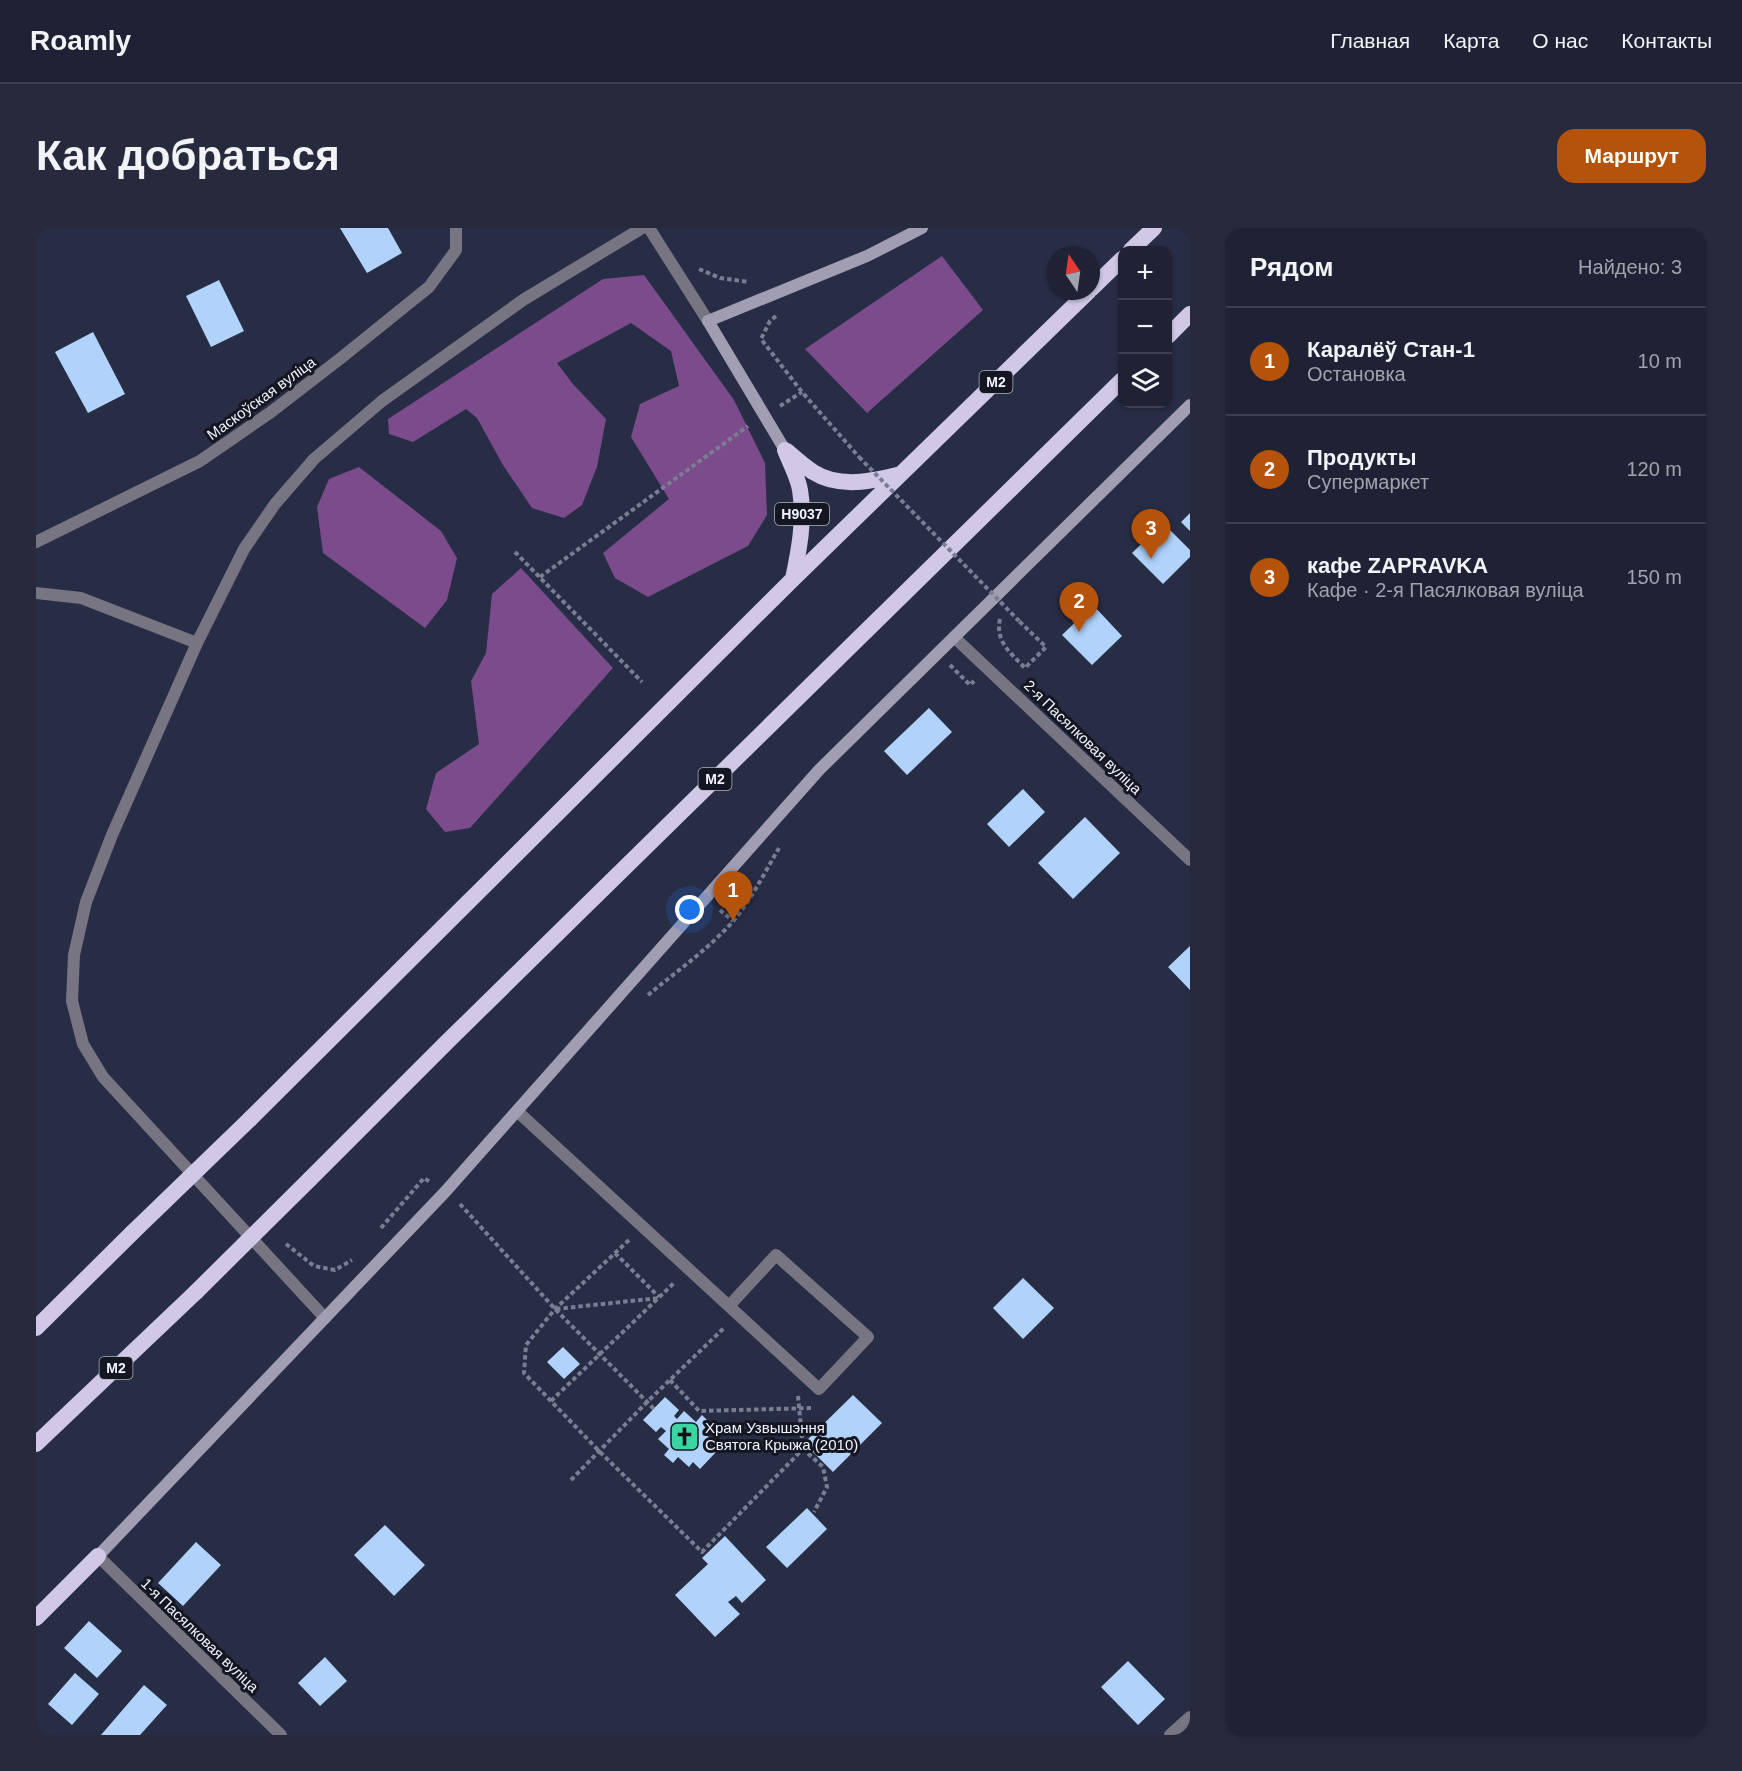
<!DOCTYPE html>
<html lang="ru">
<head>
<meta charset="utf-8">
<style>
  :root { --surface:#1e2234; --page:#262a3c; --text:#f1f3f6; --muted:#a1a4ac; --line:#3c3f4f; --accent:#b45309 }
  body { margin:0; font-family:Arial,sans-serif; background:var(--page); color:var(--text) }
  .controls { position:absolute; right:18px; top:18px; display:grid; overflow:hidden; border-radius:12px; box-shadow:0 2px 4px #0004 }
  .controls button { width:54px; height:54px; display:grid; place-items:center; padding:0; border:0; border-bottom:2px solid var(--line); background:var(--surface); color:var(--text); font:30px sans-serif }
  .compass { position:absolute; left:1010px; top:18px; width:54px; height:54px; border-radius:50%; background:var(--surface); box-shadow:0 2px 4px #0004; rotate:347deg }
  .you { position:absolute; left:654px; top:682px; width:21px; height:21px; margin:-15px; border:4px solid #fff; border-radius:50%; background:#1a73e8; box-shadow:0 0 0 9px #1a73e833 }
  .badge { display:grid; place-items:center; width:39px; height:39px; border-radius:50%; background:var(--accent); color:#fff; font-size:20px; font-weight:700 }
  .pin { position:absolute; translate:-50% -50px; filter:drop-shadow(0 2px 3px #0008) }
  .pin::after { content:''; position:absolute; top:32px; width:21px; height:18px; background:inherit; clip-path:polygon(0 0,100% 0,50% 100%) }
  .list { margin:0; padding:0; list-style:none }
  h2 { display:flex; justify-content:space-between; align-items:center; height:78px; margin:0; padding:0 24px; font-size:26px }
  h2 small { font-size:20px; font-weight:400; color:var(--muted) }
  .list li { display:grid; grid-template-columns:39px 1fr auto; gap:18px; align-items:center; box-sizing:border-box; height:108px; padding:0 24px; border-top:2px solid var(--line) }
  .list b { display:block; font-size:22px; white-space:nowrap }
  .list p { margin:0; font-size:20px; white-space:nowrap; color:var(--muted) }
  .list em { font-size:20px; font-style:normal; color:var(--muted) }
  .icon { flex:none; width:33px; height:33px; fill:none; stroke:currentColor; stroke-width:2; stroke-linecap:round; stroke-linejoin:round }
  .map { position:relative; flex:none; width:1154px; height:1507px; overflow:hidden; border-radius:18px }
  header { display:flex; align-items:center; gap:36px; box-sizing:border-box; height:84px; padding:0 30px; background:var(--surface); border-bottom:2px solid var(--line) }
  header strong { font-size:28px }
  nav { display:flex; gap:33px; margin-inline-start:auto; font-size:21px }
  .intro { display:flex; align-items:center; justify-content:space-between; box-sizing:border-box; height:144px; padding:0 36px }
  h1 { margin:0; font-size:42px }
  .button { padding:15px 27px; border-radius:18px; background:var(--accent); color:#fff; font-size:21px; font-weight:700 }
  main { display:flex; gap:36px; padding:0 36px }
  aside { flex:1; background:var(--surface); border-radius:18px; box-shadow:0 2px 4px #0004 }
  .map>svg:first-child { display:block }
</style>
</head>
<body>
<header>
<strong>Roamly</strong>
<nav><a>Главная</a><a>Карта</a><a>О нас</a><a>Контакты</a></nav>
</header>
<div class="intro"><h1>Как добраться</h1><a class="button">Маршрут</a></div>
<main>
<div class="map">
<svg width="1154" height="1507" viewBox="0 0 1154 1507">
  <rect width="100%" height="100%" fill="#282d46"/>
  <path fill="#7b4b8b" d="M906,28l41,54 -116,103 -62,-64z
    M608,47l90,125 31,63 2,52 -19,31 -100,51 -33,-19 -12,-25 66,-54 -38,-62 9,-33 39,-18 -8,-35 -40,-28 -74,40 15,20 34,36 -9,48 -15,38 -18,13 -32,-10 -29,-43 -26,-47 -11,-9 -53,33 -24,-8 -1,-15 215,-140z
    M323,239l82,64 16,27 -10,42 -22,28 -102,-75 -6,-46 12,-28z
    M485,340l92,100 -143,160 -25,4 -19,-23 10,-36 43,-29 -8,-63 15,-28 6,-59z"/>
  <path fill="#b0d2fb" d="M304,0h48l14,25 -35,20z
    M183,52l25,51 -33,16 -25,-51z
    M57,104l32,62 -37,19 -33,-61z
    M1154,285v18l-9,-9z
    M1127,295l27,27v7l-27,27 -31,-31z
    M1057,377l29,31 -30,29 -30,-30z
    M893,480l23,24 -45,43 -23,-24z
    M987,561l22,23 -36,35 -22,-23z
    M1049,589l35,36 -47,46 -35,-36z
    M1154,718v44l-22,-23z
    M987,1050l31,30 -31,31 -30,-31z
    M527,1119l17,17 -16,15 -17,-17z
    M817,1167l29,28 -49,49 -29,-29z
    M629,1169l14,13 -5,6 3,3 7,-8 12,11 6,-7 8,8 -8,8 10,9 -3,4 8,7 -17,18 -7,-7 -4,5 -11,-10 -5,6 -9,-8 5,-6 -11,-10 8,-8 -5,-4 -5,5 -13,-12z
    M771,1280l20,21 -40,39 -21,-21z
    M349,1297l40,40 -31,31 -40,-41z
    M689,1308l41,44 -24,23 -6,-7 -8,6 12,12 -25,23 -40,-42 33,-31 -6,-6z
    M160,1314l25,23 -38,41 -25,-23z
    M53,1393l33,30 -25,27 -33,-30z
    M289,1429l22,24 -27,25 -22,-23z
    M1092,1433l37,38 -27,26 -37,-38z
    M39,1445l24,21 -27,31 -24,-21z
    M108,1457l23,20 -27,30h-39z"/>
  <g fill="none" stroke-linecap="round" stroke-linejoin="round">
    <path stroke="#7a7e91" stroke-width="4" stroke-dasharray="4.5 3" stroke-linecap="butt" d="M663,41l21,9 29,4
      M740,88l-6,5 -9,18 41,53 57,65
      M744,178l22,-14
      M479,324l127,130
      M504,349l208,-151
      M964,391c-5,23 11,34 25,49l21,-21 -27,-26
      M914,437l20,20 4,-4
      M684,682l13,11
      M612,767c29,-24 62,-47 87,-76 17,-21 30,-47 44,-71
      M424,976l95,105 99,100
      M345,1000l43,-50 6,4
      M593,1012l-74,69 -29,36 -2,28 75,78 103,101 101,-103
      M250,1016l28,22 21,4 17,-10
      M579,1025l44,44
      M520,1081l103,-11
      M634,1152l29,31 114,-3
      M762,1168l5,53 20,18 4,20 -13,25
      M515,1173l124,-119
      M535,1252l76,-78 78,-75"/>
    <path stroke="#787583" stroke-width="12" d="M481,883l13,12 289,266 49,-52 -92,-82 -47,51"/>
    <path stroke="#787583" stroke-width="12" d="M0,314l164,-81 71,-49 70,-54 88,-71 27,-37v-22
      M0,365l45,5 116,45
      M918,409l236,223
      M62,1328l183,179
      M1134,1507l20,-18"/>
    <path stroke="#787583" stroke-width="12" d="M613,0l59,93
      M289,1090l-222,-241 -20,-33 -11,-43 2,-46 12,-53 26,-67 85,-192 47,-94 31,-45 39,-45 68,-58 141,-101 119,-72"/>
    <path stroke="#a19db2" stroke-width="12" d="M749,222l-77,-129 159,-65 55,-28
      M62,1328l347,-364 374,-422 371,-365"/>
    <path stroke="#d0c8e6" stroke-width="16" d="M1095,22l23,-22
      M1055,61l31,-30
      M1132,108l22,-22
      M749,222c5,13 13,27 15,40 5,30 -1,60 -7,89
      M751,223c8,7 17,15 26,21 27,17 60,9 88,2
      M214,891l543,-540 296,-288
      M274,951l138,-138 674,-661
      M0,1100l97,-96
      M0,1216l160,-152
      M0,1390l62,-62"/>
    <path stroke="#7a7e91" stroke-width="4" stroke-dasharray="4.5 3" stroke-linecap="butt" d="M823,229l160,164"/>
    <path stroke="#d0c8e6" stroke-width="16" d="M97,1004l117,-113
      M160,1064l114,-113"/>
  </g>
  <defs>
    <symbol id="church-square" viewBox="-11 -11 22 22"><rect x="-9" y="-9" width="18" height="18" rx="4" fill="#3dd4a3" stroke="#141722"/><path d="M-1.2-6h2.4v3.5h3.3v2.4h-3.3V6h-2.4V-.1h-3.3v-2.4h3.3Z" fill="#111"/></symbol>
  </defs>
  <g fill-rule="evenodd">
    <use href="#church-square" x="632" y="1192" width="33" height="33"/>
  </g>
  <g text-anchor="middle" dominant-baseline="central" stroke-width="6" stroke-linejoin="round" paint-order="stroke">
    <g fill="#141722" stroke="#afb2bc" stroke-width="1.5">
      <rect x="943.5" y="143" width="33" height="22" rx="4.5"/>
      <rect x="739" y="275" width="54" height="22" rx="4.5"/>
      <rect x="662.5" y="540" width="33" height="22" rx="4.5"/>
      <rect x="63.5" y="1129" width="33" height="22" rx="4.5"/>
    </g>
    <g font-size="14" font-weight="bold" fill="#f2f4fe">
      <text x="960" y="154">М2</text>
      <text x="766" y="286">Н9037</text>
      <text x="679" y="551">М2</text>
      <text x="80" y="1140">М2</text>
    </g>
    <g font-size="15" fill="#f2f4fe" stroke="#141722">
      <text transform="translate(225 170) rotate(-36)">Маскоўская вуліца</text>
      <text transform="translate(1047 509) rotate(44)">2-я Пасялковая вуліца</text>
      <text transform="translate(164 1407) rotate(44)">1-я Пасялковая вуліца</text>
    </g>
    <g font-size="15" fill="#f2f4fe" stroke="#141722" text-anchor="start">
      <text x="669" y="1199">Храм Узвышэння<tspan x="669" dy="17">Святога Крыжа (2010)</tspan></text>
    </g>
  </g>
</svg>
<div class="controls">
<button>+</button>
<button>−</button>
<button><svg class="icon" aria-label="layers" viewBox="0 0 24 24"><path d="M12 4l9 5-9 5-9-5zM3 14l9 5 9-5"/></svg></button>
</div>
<svg class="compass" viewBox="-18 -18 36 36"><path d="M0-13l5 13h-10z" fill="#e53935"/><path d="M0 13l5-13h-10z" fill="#a1a4ac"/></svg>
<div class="you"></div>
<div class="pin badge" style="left:697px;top:693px">1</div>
<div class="pin badge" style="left:1043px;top:404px">2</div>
<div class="pin badge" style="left:1115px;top:331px">3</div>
</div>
<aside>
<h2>Рядом<small>Найдено: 3</small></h2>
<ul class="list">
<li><span class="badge">1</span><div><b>Каралёў Стан-1</b><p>Остановка</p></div><em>10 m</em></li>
<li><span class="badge">2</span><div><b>Продукты</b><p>Супермаркет</p></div><em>120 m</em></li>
<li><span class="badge">3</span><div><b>кафе ZAPRAVKA</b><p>Кафе · 2-я Пасялковая вуліца</p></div><em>150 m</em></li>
</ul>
</aside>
</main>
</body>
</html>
